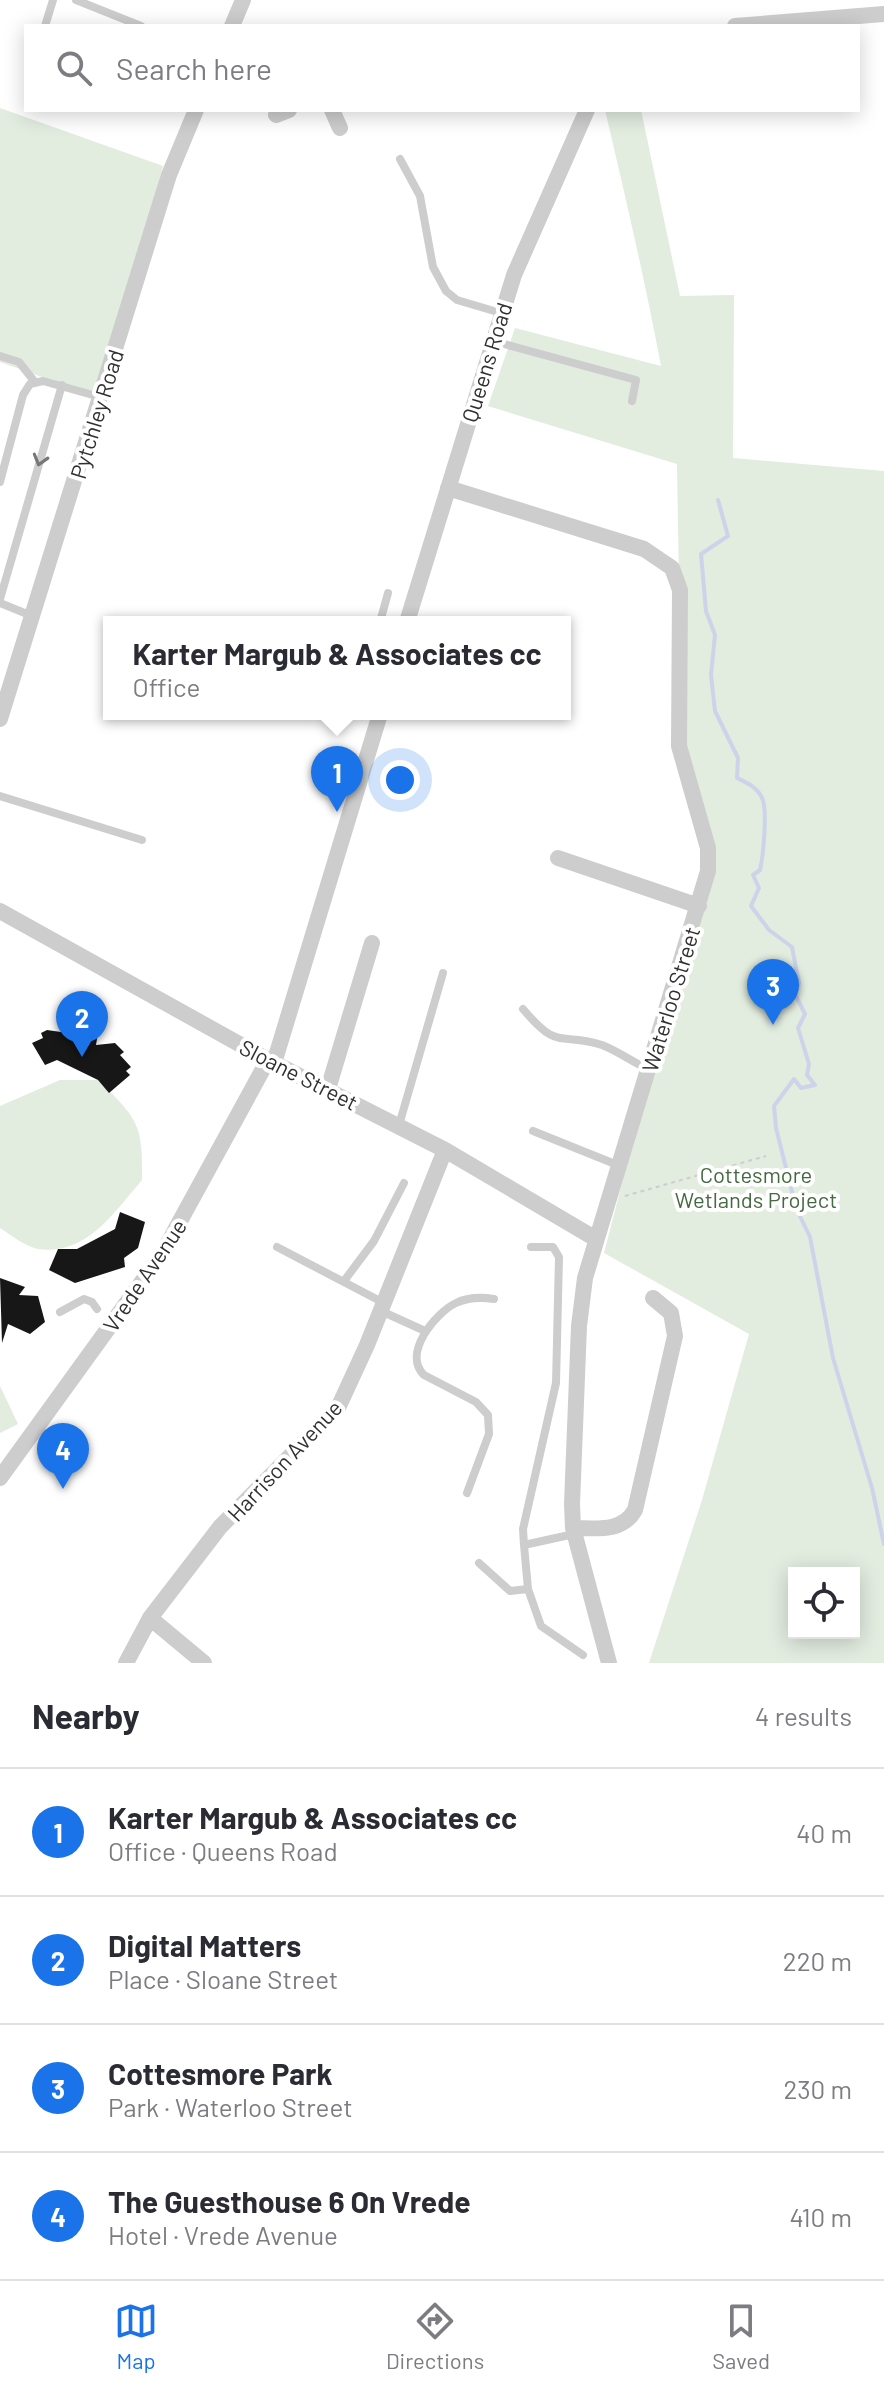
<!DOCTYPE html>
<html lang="en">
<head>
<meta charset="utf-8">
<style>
  :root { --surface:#fff; --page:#f2f2f3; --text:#2b2b33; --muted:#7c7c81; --line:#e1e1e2; --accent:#1a73e8 }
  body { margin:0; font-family:Barlow,sans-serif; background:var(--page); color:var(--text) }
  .controls { position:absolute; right:24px; bottom:24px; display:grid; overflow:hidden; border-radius:0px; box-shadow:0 4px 20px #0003 }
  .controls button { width:72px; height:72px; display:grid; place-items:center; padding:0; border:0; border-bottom:2px solid var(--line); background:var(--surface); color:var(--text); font:40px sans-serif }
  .you { position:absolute; left:400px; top:780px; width:28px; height:28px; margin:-20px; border:6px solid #fff; border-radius:50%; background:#1a73e8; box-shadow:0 0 0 12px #1a73e833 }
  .badge { display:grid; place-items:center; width:52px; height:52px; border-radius:50%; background:var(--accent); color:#fff; font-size:26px; font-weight:700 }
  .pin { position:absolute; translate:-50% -66px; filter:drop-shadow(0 2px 4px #0008) }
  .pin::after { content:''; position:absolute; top:42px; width:28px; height:24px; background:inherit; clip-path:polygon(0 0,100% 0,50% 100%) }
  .popup { position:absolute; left:103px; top:616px; width:468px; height:104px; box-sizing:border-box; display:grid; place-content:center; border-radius:0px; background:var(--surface); filter:drop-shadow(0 2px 6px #0005); font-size:26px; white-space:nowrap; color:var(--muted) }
  .popup b { font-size:30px; color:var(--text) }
  .popup::after { content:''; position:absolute; left:50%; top:100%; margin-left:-16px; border:16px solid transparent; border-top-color:var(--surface) }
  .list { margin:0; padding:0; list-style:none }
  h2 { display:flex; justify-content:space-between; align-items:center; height:104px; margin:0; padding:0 32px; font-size:34px }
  h2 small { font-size:26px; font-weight:400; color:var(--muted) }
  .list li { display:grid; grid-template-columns:52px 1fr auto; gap:24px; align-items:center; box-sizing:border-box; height:128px; padding:0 32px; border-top:2px solid var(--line) }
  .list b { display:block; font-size:30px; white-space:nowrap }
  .list p { margin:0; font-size:26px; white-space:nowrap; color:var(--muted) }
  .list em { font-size:26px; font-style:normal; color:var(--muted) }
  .icon { flex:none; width:44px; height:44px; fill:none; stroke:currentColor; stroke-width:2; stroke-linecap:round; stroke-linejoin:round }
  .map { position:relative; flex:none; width:884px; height:1663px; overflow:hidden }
  .search { position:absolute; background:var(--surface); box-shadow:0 4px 20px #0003; left:24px; right:24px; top:24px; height:88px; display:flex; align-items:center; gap:20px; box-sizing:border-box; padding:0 28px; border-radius:0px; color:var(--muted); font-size:30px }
  .sheet { height:616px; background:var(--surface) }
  nav { display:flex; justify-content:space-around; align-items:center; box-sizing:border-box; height:112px; border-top:2px solid var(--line); background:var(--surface); font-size:22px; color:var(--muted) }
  nav a { display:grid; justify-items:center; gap:4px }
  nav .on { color:var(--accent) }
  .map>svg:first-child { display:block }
</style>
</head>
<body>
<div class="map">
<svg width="884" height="1663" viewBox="0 0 884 1663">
  <rect width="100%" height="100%" fill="#fff"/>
  <path fill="#e2ecdf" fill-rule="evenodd" d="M0,108l163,58 -62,232 -101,-36z
    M605,110h36l39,186 54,-1 -1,163 151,13v1192h-235l53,-163 47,-166 -145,-81 104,-402 -26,-90 -5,-297 -189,-58 27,-78 146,38c-16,-86 -36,-171 -56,-256zM794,1573h60v60h-60z
    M60,1080h38c40,39 45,44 44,100 -28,32 -55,76 -104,69 -12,-2 -27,-14 -38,-21v-122z
    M0,1386l18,38 -18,9z"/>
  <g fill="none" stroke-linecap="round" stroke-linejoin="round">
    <path stroke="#cdd4ea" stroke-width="4" d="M718,500l10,36 -27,18 5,57 9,24 -4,40 4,36 23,47 -1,20c10,5 20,9 25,20 6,11 1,59 -2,72l-7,5 6,13 -8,18 18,24 23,17 7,36 -4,11 10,20 -7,14 11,36 -2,11 8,10 -14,3 -7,-9 -20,27 2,22 20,80 14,29 23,121 39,130 12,56"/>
  </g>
  <path fill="#171717" d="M74,1025l24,8 -2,12 19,-2 9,9 -4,3 11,12 -5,4 4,4 -21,18 -11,-13 -41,-20 -12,5 -13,-22 11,-5 -2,-5 6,-3 14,2z
    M120,1212l25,10 -7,26 -14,10 1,9 -50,16 -26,-13 9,-21h19l38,-20z
    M0,1278l25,9 -6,8 19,1 7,26 -15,12 -22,-10 -6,19z"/>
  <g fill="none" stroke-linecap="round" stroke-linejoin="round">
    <path stroke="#cdcdcd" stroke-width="2" stroke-dasharray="4 4" stroke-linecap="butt" d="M625,1196l141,-40"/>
    <path stroke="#cdcdcd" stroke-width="8" d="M76,0l65,26
      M45,26l8,-26
      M400,159l20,37 13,71 13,24 11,9 44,13
      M493,341l143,39 -4,21
      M0,356l19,6 15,19
      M0,482l23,-87 7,-11 13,-3 57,16
      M0,599l62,-214
      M0,603l32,13
      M380,622l8,-29
      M0,796l142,44
      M523,1009c37,44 36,22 79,36 16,6 30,17 46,24
      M399,1125l44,-152
      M533,1131l87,35
      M277,1247l107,56
      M531,1247h22l6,10 -3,126 -33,146 1,16 4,44 13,37 42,29
      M344,1281l30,-40 30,-58
      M381,1311l44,20
      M60,1312l24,-13 8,3 5,7
      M467,1493l22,-59 -1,-19 -12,-13 -52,-27c-22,-21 11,-62 32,-72 12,-6 25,-6 38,-4
      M524,1545l50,-11
      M479,1563l31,28 18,-2"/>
    <path stroke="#cdcdcd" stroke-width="16" d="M232,26l11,-26
      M735,26l149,-12
      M332,110l8,18
      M276,115l13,-5
      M448,488l196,61 28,19 8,22 -1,156 29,102v23l-123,407 -6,48 -7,178 1,24 36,135
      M407,622l107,-347 73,-165
      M0,719l169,-544 27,-65
      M558,858l141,48
      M0,911l268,149 177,90 151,89
      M274,1063l106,-349
      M328,1089l44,-146
      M0,1478l162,-224 106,-194
      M573,1528c23,0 49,5 62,-18l40,-174 -4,-23 -18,-15
      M150,1618l54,45
      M126,1663l24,-45 70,-91 118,-119 29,-63 78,-195"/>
  </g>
  <defs><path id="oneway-chevron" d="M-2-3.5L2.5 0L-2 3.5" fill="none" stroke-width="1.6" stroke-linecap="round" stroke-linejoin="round" transform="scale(2)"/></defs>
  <use stroke="#777" href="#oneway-chevron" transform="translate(40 460) rotate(106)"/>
  <g text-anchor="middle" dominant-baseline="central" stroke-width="8" stroke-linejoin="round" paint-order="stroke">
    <g font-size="22" fill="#303030" stroke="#fff">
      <text transform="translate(486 362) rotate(-73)">Queens Road</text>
      <text transform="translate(96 414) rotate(-73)">Pytchley Road</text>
      <text transform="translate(670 999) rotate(-73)">Waterloo Street</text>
      <text transform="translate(299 1074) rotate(27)">Sloane Street</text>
      <text transform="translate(144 1275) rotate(-56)">Vrede Avenue</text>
      <text transform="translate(284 1460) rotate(-47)">Harrison Avenue</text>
    </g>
    <g font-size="22" fill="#456940" stroke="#fff">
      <text x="756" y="1174">Cottesmore<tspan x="756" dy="25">Wetlands Project</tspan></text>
    </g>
  </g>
</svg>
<div class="controls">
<button><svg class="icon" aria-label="locate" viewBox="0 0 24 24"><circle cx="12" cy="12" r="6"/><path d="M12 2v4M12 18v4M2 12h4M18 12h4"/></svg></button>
</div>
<div class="you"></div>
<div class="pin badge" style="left:337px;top:812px">1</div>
<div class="popup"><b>Karter Margub &amp; Associates cc</b>Office</div>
<div class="pin badge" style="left:82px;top:1057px">2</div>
<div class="pin badge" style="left:773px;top:1025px">3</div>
<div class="pin badge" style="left:63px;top:1489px">4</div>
<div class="search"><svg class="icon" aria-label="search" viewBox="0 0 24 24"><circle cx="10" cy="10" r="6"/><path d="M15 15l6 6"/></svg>Search here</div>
</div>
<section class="sheet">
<h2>Nearby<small>4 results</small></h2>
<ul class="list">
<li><span class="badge">1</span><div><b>Karter Margub &amp; Associates cc</b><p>Office · Queens Road</p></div><em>40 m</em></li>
<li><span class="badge">2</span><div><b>Digital Matters</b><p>Place · Sloane Street</p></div><em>220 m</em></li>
<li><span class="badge">3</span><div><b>Cottesmore Park</b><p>Park · Waterloo Street</p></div><em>230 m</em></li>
<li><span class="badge">4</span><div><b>The Guesthouse 6 On Vrede</b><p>Hotel · Vrede Avenue</p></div><em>410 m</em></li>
</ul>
</section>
<nav>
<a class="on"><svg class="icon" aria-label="map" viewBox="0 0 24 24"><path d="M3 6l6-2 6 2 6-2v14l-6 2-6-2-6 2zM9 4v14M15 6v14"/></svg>Map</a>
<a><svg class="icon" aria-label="directions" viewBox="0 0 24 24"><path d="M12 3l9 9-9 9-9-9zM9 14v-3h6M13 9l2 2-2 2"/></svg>Directions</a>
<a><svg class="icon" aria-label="saved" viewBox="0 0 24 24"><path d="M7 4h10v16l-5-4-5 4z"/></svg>Saved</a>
</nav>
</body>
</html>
